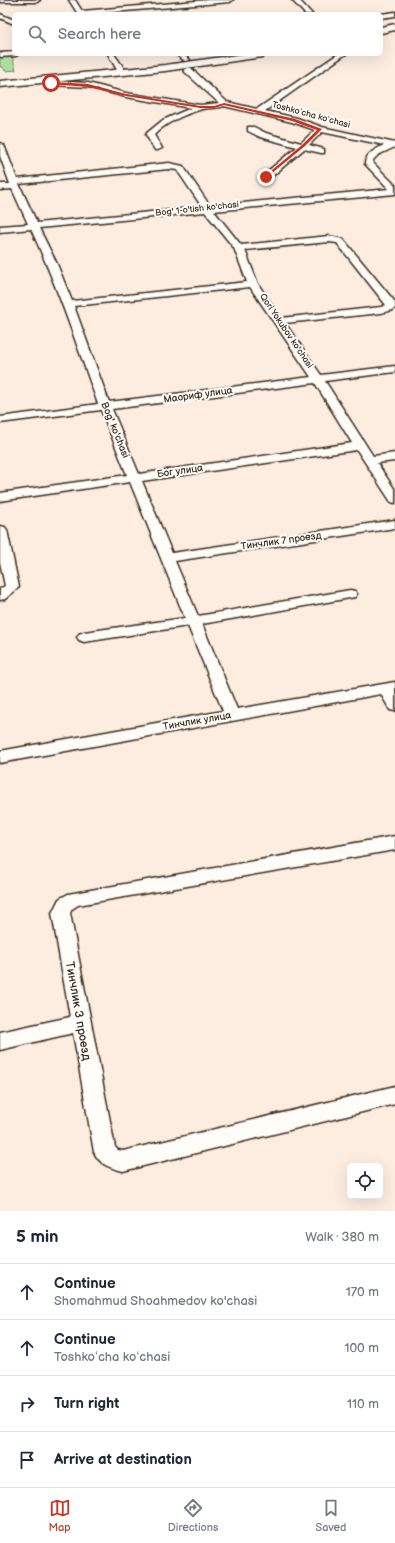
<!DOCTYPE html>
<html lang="en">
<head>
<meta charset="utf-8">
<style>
  :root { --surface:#fff; --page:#f2f2f3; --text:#1f2937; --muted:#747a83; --line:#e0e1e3; --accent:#c8321e }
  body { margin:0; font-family:"Balsamiq Sans",sans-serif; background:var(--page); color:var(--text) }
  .controls { position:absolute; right:12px; bottom:12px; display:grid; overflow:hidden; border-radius:6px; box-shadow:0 4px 16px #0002 }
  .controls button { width:36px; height:36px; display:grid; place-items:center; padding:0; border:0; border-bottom:1px solid var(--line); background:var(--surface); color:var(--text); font:20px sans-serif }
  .stop { position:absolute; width:12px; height:12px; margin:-9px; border:3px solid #c8321e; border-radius:50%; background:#fff }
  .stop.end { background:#c8321e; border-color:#fff; box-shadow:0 1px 4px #0008 }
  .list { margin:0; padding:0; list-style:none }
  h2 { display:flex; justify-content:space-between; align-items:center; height:52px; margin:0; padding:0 16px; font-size:17px }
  h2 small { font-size:13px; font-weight:400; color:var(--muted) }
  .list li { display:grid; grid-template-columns:26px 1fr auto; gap:12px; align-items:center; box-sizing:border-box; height:56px; padding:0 16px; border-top:1px solid var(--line) }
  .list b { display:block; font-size:15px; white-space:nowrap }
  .list p { margin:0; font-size:13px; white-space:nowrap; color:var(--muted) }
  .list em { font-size:13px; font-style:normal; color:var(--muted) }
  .icon { flex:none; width:22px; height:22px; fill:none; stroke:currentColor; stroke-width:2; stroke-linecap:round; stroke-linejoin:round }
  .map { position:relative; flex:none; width:395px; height:1211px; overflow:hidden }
  .search { position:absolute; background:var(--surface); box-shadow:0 4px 16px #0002; left:12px; right:12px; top:12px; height:44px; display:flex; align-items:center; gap:10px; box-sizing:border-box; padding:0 14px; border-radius:6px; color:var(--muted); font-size:15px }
  .sheet { height:276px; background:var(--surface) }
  nav { display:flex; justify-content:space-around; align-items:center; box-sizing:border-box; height:56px; border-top:1px solid var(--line); background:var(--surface); font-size:11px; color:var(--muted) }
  nav a { display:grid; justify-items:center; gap:2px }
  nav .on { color:var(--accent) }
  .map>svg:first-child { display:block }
</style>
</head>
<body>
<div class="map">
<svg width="395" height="1211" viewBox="0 0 395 1211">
  <rect width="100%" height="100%" fill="#fdede1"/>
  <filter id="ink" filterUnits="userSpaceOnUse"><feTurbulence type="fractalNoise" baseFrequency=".025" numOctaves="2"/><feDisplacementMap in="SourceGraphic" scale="8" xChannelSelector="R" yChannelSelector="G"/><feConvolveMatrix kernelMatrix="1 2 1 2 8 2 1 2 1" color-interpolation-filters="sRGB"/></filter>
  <g filter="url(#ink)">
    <path fill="#aee0a0" stroke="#74855f" d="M12,56l4,14 -11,1 -2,-4h-3v-10z"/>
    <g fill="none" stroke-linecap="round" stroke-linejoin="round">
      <defs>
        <path id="minor" d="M0,0h40l-3,2h-37z
          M69,0h6l7,11 126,-11h25l-3,2 -140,12h-12z
          M292,0h7l13,14h-7z
          M395,12v4l-14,2v-4z
          M0,14l14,6v4l-14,-6z
          M14,52v2h5l-3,2 -16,1v-4z
          M108,54h6l10,14 -1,2h-6z
          M175,54h8l7,6 -5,1z
          M338,54h8l-81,57 32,7 25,9 73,16v4l-17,8 -5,5v3l22,22v9l-181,17 27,34 88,-9 14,3 52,63v6l-2,2 -12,3 -96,10 36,52 74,-9v6l-70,9 48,75 22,-3v8l-18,2 18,27v13l-4,-1 -34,-52 -215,31 30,72 223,-33v8l-220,33 23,55 152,-26 5,1 2,3 -2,3 -5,1 -148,26 35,85 158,-27v29l-5,-1 -9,-16 -381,69v-12l223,-40 -35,-85 -104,16 -5,-2 -2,-3 2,-3 5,-2 101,-14 -55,-136 -130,19v-8l127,-18 -26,-65 -101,13v-6l98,-13c-21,-59 -41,-118 -67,-175l-31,3v-6l28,-2 -16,-35 -12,1v-6h10l-10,-28v-13l4,2 13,34 152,-16 14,3 27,40 179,-17 -24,-25c0,-10 11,-15 19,-19l-62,-13 -13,13 15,4v4h-3l-17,-4 -35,30 -3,1 -4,-3 1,-2 34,-28 -37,-10 -12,-6v-4h6l12,6 35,10 14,-13 -23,-8 -68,-16c-8,3 -18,1 -25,4 -16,5 -34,13 -45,25l8,13 -4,2h-3l-9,-15 1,-2 16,-13 28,-12 -65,-11 -38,-10 -37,-2 -4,-2 4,-2 37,2 38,10 74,12 19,-2 -34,-31 -1,-2 4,-2h3l36,34 30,7zM169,169l8,1 25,37 -165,16 -18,-39zM205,212l29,36 13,34 -175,19 -15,-37 -18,-36zM329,242l8,1 49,62 -5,2 -100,11 -23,-34 -13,-34zM250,287l61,90 -202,25 -35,-96zM315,383l37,60 -213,31 -27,-65z
          M0,526l5,1 2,3 12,57 -14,12 -5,1v-11l5,-3 -5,-24z
          M395,836v14l-317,55 -6,4 -2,4 45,234 3,3 5,1 272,-65v18l-272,67c-13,-3 -23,-6 -29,-19l-21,-119 -73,17v-18l70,-15 -18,-104 7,-14 9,-5z"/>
        <path id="major" d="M395,24v6l-14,3v-6z
          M244,54h23l-4,3 -98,14 -165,16v-6l165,-16z"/>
      </defs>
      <use href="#minor" stroke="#3b2a1e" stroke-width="3"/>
      <use href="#major" stroke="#3b2a1e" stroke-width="3"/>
      <use href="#minor" fill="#fdfcf7" fill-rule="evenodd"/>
      <use href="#major" fill="#fdfcf7" fill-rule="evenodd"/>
    </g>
  </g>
  <path fill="#c8321e" d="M51,82l37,2 38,10 74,12h14l10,-3 71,16 27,10 -17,17 -39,32 -1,-2 37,-31 15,-15 -25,-9 -68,-16 -10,3h-14l-74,-12 -38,-9 -38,-3z"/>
  <g text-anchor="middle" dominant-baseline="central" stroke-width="4" stroke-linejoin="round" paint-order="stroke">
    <g font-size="9" fill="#3b2a1e" stroke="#fdfcf7">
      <text transform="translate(311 115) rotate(15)">Toshkoʻcha koʻchasi</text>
      <text transform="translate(197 209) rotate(-6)">Bog' 1-o'tish ko'chasi</text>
      <text transform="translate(286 331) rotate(56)">Qori Yokubov ko'chasi</text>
    </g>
    <g font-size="10" fill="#3b2a1e" stroke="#fdfcf7">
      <text transform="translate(198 395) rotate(-8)">Маориф улица</text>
      <text transform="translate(115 430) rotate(68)">Bog' ko'chasi</text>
      <text transform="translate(180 471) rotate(-8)">Бог улица</text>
      <text transform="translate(281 541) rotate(-8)">Тинчлик 7 проезд</text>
      <text transform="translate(197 721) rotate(-10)">Тинчлик улица</text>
    </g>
    <g font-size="12" fill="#3b2a1e" stroke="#fdfcf7">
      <text transform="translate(78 1011) rotate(80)">Тинчлик 3 проезд</text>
    </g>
  </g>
</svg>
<div class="controls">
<button><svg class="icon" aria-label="locate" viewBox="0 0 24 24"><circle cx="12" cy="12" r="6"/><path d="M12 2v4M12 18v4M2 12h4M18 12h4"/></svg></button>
</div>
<div class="stop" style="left:51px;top:83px"></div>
<div class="stop end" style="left:266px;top:177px"></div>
<div class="search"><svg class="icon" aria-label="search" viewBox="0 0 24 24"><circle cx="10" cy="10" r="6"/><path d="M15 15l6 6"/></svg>Search here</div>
</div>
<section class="sheet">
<h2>5 min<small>Walk · 380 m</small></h2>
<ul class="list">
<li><svg class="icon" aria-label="ahead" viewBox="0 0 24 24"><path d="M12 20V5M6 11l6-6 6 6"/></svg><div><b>Continue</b><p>Shomahmud Shoahmedov ko'chasi</p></div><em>170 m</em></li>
<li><svg class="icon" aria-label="ahead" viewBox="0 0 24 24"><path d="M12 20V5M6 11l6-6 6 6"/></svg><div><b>Continue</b><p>Toshkoʻcha koʻchasi</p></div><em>100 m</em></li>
<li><svg class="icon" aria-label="right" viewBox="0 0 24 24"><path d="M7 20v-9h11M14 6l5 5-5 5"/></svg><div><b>Turn right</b></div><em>110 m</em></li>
<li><svg class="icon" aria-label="arrive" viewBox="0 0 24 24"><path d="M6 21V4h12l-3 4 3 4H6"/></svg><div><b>Arrive at destination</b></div></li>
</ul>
</section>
<nav>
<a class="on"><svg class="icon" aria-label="map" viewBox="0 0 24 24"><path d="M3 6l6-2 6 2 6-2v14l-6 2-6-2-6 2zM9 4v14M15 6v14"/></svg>Map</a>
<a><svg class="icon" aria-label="directions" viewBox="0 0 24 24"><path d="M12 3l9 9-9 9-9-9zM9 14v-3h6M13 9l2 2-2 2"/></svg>Directions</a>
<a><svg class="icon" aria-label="saved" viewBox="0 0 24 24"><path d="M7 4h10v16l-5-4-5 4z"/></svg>Saved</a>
</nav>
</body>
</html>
